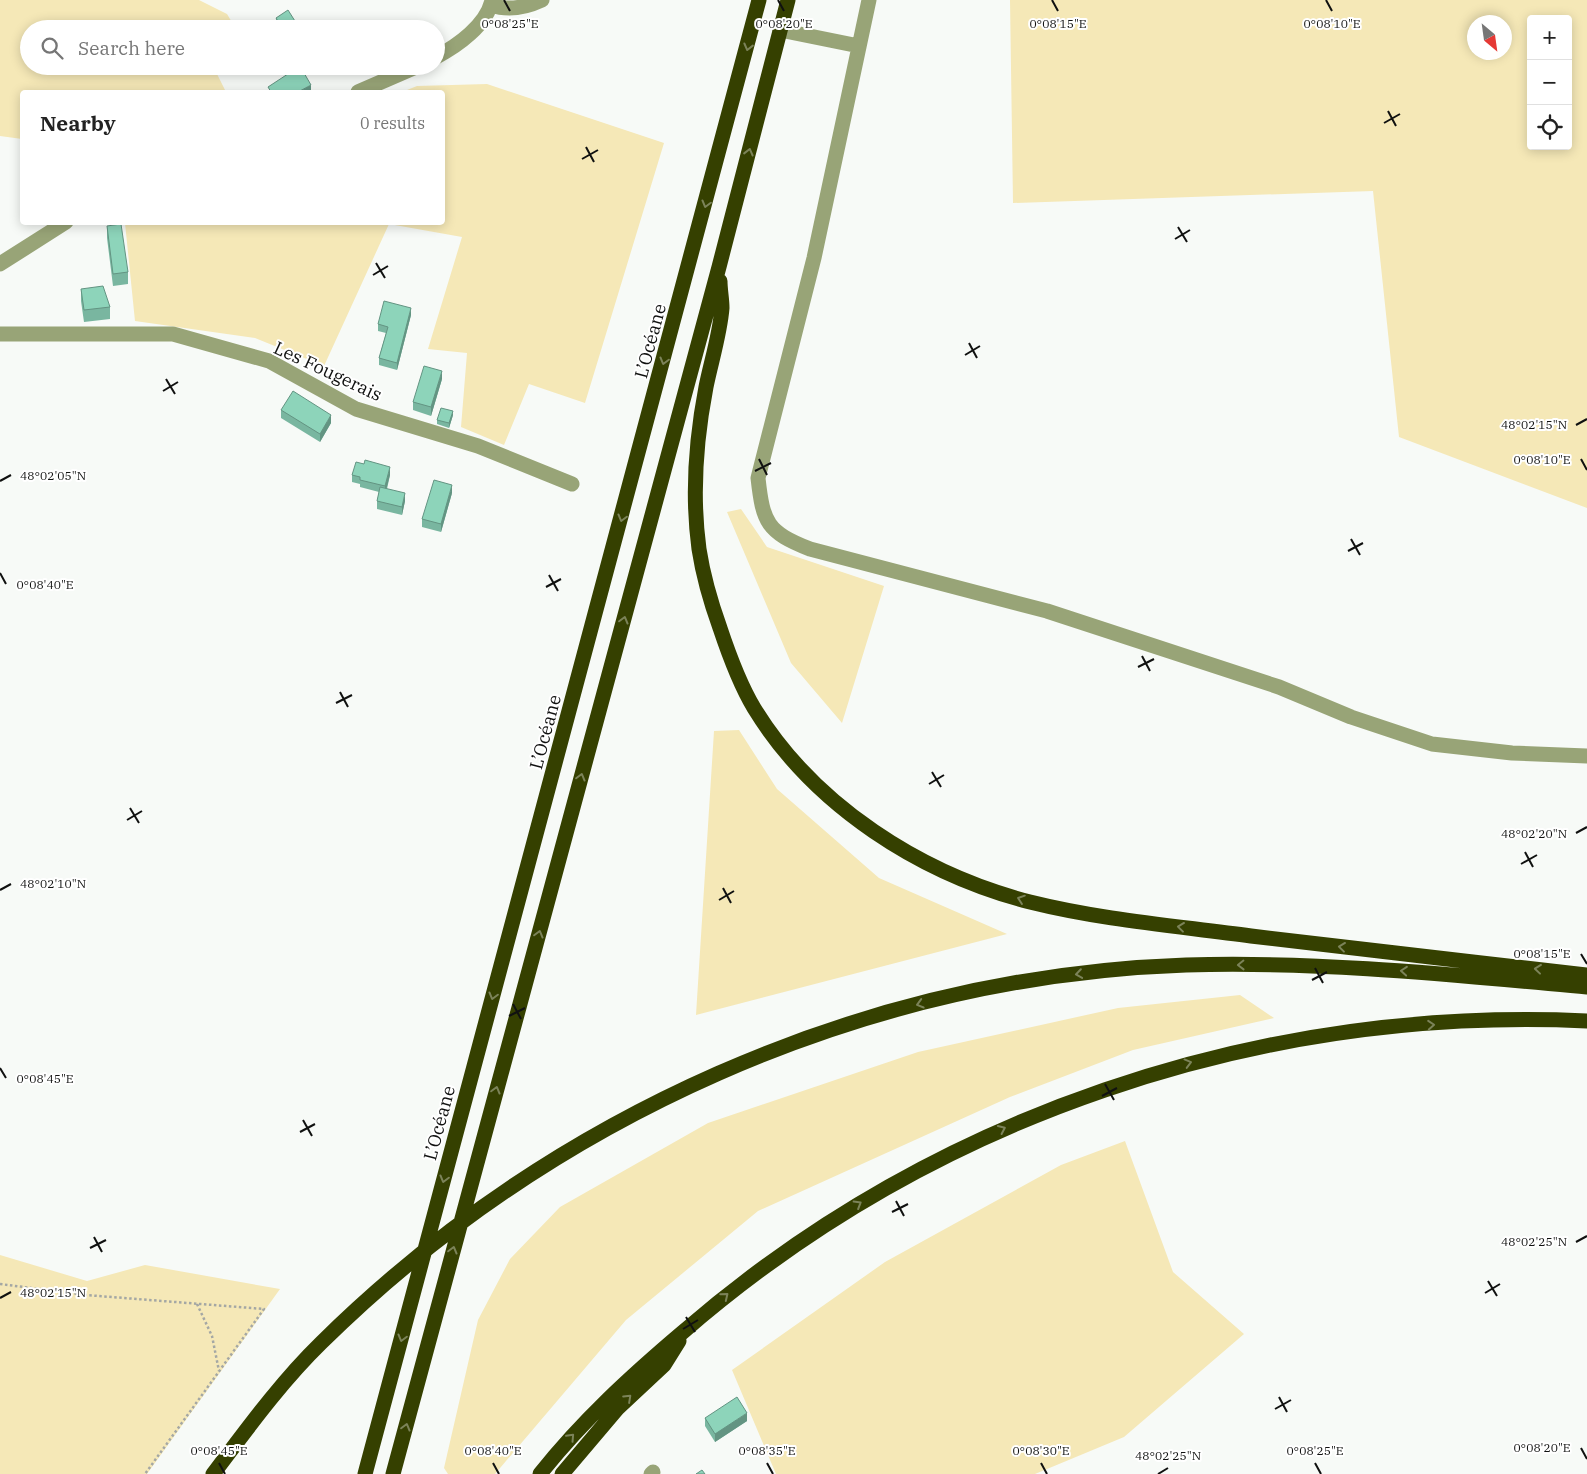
<!DOCTYPE html>
<html lang="en">
<head>
<meta charset="utf-8">
<style>
  :root { --surface:#fff; --page:#f2f2f2; --text:#222; --muted:#767676; --line:#e0e0e0 }
  body { margin:0; font-family:"IBM Plex Serif",serif; background:var(--page); color:var(--text) }
  .controls { position:absolute; right:15px; top:15px; display:grid; overflow:hidden; border-radius:5px; box-shadow:0 2px 12px #0003 }
  .controls button { width:45px; height:45px; display:grid; place-items:center; padding:0; border:0; border-bottom:1px solid var(--line); background:var(--surface); color:var(--text); font:25px sans-serif }
  .compass { position:absolute; left:1467px; top:15px; width:45px; height:45px; border-radius:50%; background:var(--surface); box-shadow:0 2px 12px #0003; rotate:151deg }
  .list { margin:0; padding:0; list-style:none }
  h2 { display:flex; justify-content:space-between; align-items:center; height:65px; margin:0; padding:0 20px; font-size:21px }
  h2 small { font-size:16px; font-weight:400; color:var(--muted) }
  .icon { flex:none; width:28px; height:28px; fill:none; stroke:currentColor; stroke-width:2; stroke-linecap:round; stroke-linejoin:round }
  .map { position:relative; flex:none; width:1587px; height:1474px; overflow:hidden }
  .search { position:absolute; background:var(--surface); box-shadow:0 2px 12px #0003; left:20px; top:20px; width:425px; height:55px; display:flex; align-items:center; gap:12px; box-sizing:border-box; padding:0 18px; border-radius:28px; color:var(--muted); font-size:19px }
  .panel { position:absolute; background:var(--surface); box-shadow:0 2px 12px #0003; left:20px; top:90px; width:425px; height:135px; border-radius:5px }
  .map>svg:first-child { display:block }
</style>
</head>
<body>
<div class="map">
<svg width="1587" height="1474" viewBox="0 0 1587 1474">
  <rect width="100%" height="100%" fill="#f7faf7"/>
  <path fill="#f5e8b7" fill-rule="evenodd" d="M0,0h199l28,14 9,15h-207v37h184l13,26h-204v47l-22,-3z
    M1010,0h577v508l-188,-71 -26,-246 -360,12zM1531,19h37v127h-37zM1474,22h30v30h-30z
    M487,84l177,59 -79,260 -56,-19 -25,61 -43,-18 6,-74 -39,-4 34,-112 -73,-13 -65,142 -69,-28 -120,-17 -10,-98 317,-1v-130h-40l15,-6z
    M741,509l26,38 117,39 -42,137 -51,-60 -64,-151z
    M739,730l38,59 102,89 128,56 -311,81 18,-284z
    M1240,995l34,23 -141,32 -123,47 -252,114 -132,109 -131,154h-47l-4,-6 34,-148 32,-61 50,-52 148,-84 210,-71 200,-44z
    M1125,1141l48,131 71,62 -120,103 -89,37h-259l-44,-104 153,-108 176,-97z
    M0,1255l87,26 58,-16 135,24 -133,185h-147z"/>
  <g fill="none" stroke-linecap="round" stroke-linejoin="round">
    <path stroke="#a4a7a4" stroke-width="2.5" stroke-dasharray="2.5 2.5" stroke-linecap="butt" d="M0,1284l86,11 178,14 -119,165
      M197,1304l15,32 7,35"/>
    <path stroke="#98a477" stroke-width="15" d="M869,0l-55,258 -56,220c5,45 9,54 52,71l237,62 232,76 72,30 81,27 80,9 75,3
      M491,5c17,6 36,2 51,-5
      M780,30l79,16
      M436,57c21,-11 51,-32 56,-57
      M358,92l60,-26
      M0,264l66,-42
      M0,334h173l96,27 87,48 122,37 94,38
      M651,1474l2,-2"/>
    <path stroke="#354000" stroke-width="15" d="M720,281c0,9 2,18 2,27 -2,26 -11,54 -16,79 -10,52 -14,110 -7,162 4,26 12,54 21,79 9,27 19,55 34,80 60,98 167,166 276,194 72,18 148,24 221,34 112,14 224,26 336,39
      M213,1474c34,-45 68,-92 108,-131 229,-226 542,-367 865,-378 134,-4 268,10 401,22
      M365,1474l394,-1474
      M393,1474l326,-1207 69,-267
      M540,1474c42,-53 91,-98 143,-142 249,-216 575,-326 904,-311
      M562,1474l56,-66 46,-43 15,-24"/>
  </g>
  <path fill="#79b6a0" d="M276,18l24,11h-22l-2,-3z
    M302,66h13l-9,6z
    M107,226l21,46v12l-15,2 -6,-48z
    M81,289l29,18v12l-26,3 -3,-21z
    M411,315l-14,55 -18,-5v-7l7,-25 -8,-2v-7z
    M442,379l-11,37 -18,-6v-8z
    M281,410l50,13 -11,19 -39,-24z
    M453,415l-4,13 -12,-4v-4z
    M352,475h38l-3,14 18,12 -3,14 -25,-6v-8l2,-9 -19,-5v-3l-8,-2z
    M452,493l-11,39 -19,-5v-8z
    M705,1418l42,3 -32,21 -10,-16z"/>
  <path fill="#639482" d="M306,66h9l-9,6z
    M311,85v7h-13z
    M411,308v7l-14,55v-7z
    M442,371v8l-11,37v-9z
    M453,411v4l-4,13v-5z
    M331,415v8l-11,19v-8z
    M390,467v8l-5,19v-8z
    M452,485v8l-11,39v-8z
    M405,493v8l-3,14v-8z
    M747,1413v8l-32,21v-8z"/>
  <path fill="#8dd4ba" stroke="#639482" d="M288,10l12,19h-17l-7,-11z
    M300,66l11,19 -13,7h-27l-3,-5z
    M121,224l7,48 -15,2 -6,-48z
    M103,286l7,21 -26,3 -3,-21z
    M384,301l27,7 -14,55 -18,-5 9,-31 -10,-3z
    M424,366l18,5 -11,36 -18,-5z
    M293,391l38,24 -11,19 -39,-24z
    M441,408l12,3 -4,12 -12,-3z
    M365,460l25,7 -5,19 -25,-6v-3l-8,-2 4,-13 8,2z
    M434,480l18,5 -11,39 -19,-5z
    M380,487l25,6 -3,14 -25,-6z
    M737,1397l10,16 -32,21 -10,-16z
    M702,1470l3,4h-9z"/>
  <defs><path id="oneway-chevron" d="M-2-3.5L2.5 0L-2 3.5" fill="none" stroke-width="1.6" stroke-linecap="round" stroke-linejoin="round" transform="scale(1.25)"/></defs>
  <g stroke="#7c8359">
    <use href="#oneway-chevron" transform="translate(748 47) rotate(104)"/>
    <use href="#oneway-chevron" transform="translate(749 152) rotate(-76)"/>
    <use href="#oneway-chevron" transform="translate(706 204) rotate(105)"/>
    <use href="#oneway-chevron" transform="translate(664 361) rotate(105)"/>
    <use href="#oneway-chevron" transform="translate(622 518) rotate(105)"/>
    <use href="#oneway-chevron" transform="translate(624 620) rotate(-75)"/>
    <use href="#oneway-chevron" transform="translate(581 777) rotate(-75)"/>
    <use href="#oneway-chevron" transform="translate(1021 899) rotate(-161)"/>
    <use href="#oneway-chevron" transform="translate(1181 927) rotate(-173)"/>
    <use href="#oneway-chevron" transform="translate(539 934) rotate(-75)"/>
    <use href="#oneway-chevron" transform="translate(1342 947) rotate(-173)"/>
    <use href="#oneway-chevron" transform="translate(1241 965) rotate(179)"/>
    <use href="#oneway-chevron" transform="translate(1538 969) rotate(-174)"/>
    <use href="#oneway-chevron" transform="translate(1404 971) rotate(-175)"/>
    <use href="#oneway-chevron" transform="translate(1079 974) rotate(172)"/>
    <use href="#oneway-chevron" transform="translate(493 996) rotate(105)"/>
    <use href="#oneway-chevron" transform="translate(920 1004) rotate(164)"/>
    <use href="#oneway-chevron" transform="translate(1431 1025) rotate(-4)"/>
    <use href="#oneway-chevron" transform="translate(1188 1063) rotate(-15)"/>
    <use href="#oneway-chevron" transform="translate(496 1090) rotate(-75)"/>
    <use href="#oneway-chevron" transform="translate(1002 1129) rotate(-25)"/>
    <use href="#oneway-chevron" transform="translate(444 1179) rotate(105)"/>
    <use href="#oneway-chevron" transform="translate(858 1204) rotate(-31)"/>
    <use href="#oneway-chevron" transform="translate(453 1250) rotate(-75)"/>
    <use href="#oneway-chevron" transform="translate(725 1296) rotate(-39)"/>
    <use href="#oneway-chevron" transform="translate(402 1338) rotate(105)"/>
    <use href="#oneway-chevron" transform="translate(628 1398) rotate(-43)"/>
    <use href="#oneway-chevron" transform="translate(406 1427) rotate(-75)"/>
    <use href="#oneway-chevron" transform="translate(571 1437) rotate(-47)"/>
  </g>
  <path fill="none" stroke="#101110" stroke-width="2" d="M504,0l6,11M778,0l6,11M1052,0l6,11M1326,0l6,11M1388,111l8,15M1384,123l16,-9M586,147l8,15M582,159l16,-9M1178,227l9,15M1175,239l15,-9M376,263l9,15M373,275l15,-9M969,343l8,15M965,355l15,-9M166,379l9,15M163,391l15,-9M1576,425l11,-6M759,459l8,16M1581,459l6,11M755,471l16,-8M0,481l11,-6M1351,539l9,16M1348,551l15,-8M0,573l6,11M549,575l9,16M546,587l15,-8M1142,656l8,15M1138,667l16,-8M340,692l8,15M336,703l16,-8M932,772l9,15M929,784l15,-9M130,808l9,15M127,820l15,-9M1576,833l11,-6M1525,852l8,15M1521,864l16,-9M723,888l8,15M0,890l11,-6M719,900l15,-9M1581,954l6,10M1315,968l8,15M1312,980l15,-8M513,1004l8,15M509,1016l16,-8M0,1068l6,10M1105,1084l9,16M1102,1096l15,-8M303,1120l9,16M300,1132l15,-8M896,1201l8,15M892,1212l16,-8M94,1237l8,15M1576,1242l11,-6M90,1248l16,-8M1488,1281l9,15M1485,1293l15,-9M0,1298l11,-6M686,1317l9,15M683,1329l15,-9M1279,1397l8,15M1275,1409l16,-9M1581,1448l6,11M219,1463l6,11M493,1463l6,11M767,1463l6,11M1041,1463l6,11M1315,1463l6,11M1158,1474l10,-6"/>
  <g text-anchor="middle" dominant-baseline="central" stroke-width="4" stroke-linejoin="round" paint-order="stroke">
    <g font-size="18" fill="#101110" stroke="#fff">
      <text transform="translate(650 341) rotate(-75)">L’Océane</text>
      <text transform="translate(328 371) rotate(25)">Les Fougerais</text>
      <text transform="translate(545 732) rotate(-75)">L’Océane</text>
      <text transform="translate(439 1123) rotate(-75)">L’Océane</text>
    </g>
  </g>
  <g font-size="12" text-anchor="middle" fill="#101110" stroke="#fff" stroke-width="4" stroke-linejoin="round" paint-order="stroke">
    <text x="510" y="28">0°08'25"E</text>
    <text x="784" y="28">0°08'20"E</text>
    <text x="1058" y="28">0°08'15"E</text>
    <text x="1332" y="28">0°08'10"E</text>
    <text x="1534" y="429">48°02'15"N</text>
    <text x="1542" y="464">0°08'10"E</text>
    <text x="53" y="480">48°02'05"N</text>
    <text x="45" y="589">0°08'40"E</text>
    <text x="1534" y="838">48°02'20"N</text>
    <text x="53" y="888">48°02'10"N</text>
    <text x="1542" y="958">0°08'15"E</text>
    <text x="45" y="1083">0°08'45"E</text>
    <text x="1534" y="1246">48°02'25"N</text>
    <text x="53" y="1297">48°02'15"N</text>
    <text x="1542" y="1452">0°08'20"E</text>
    <text x="219" y="1455">0°08'45"E</text>
    <text x="493" y="1455">0°08'40"E</text>
    <text x="767" y="1455">0°08'35"E</text>
    <text x="1041" y="1455">0°08'30"E</text>
    <text x="1315" y="1455">0°08'25"E</text>
    <text x="1168" y="1460">48°02'25"N</text>
  </g>
</svg>
<div class="controls">
<button>+</button>
<button>−</button>
<button><svg class="icon" aria-label="locate" viewBox="0 0 24 24"><circle cx="12" cy="12" r="6"/><path d="M12 2v4M12 18v4M2 12h4M18 12h4"/></svg></button>
</div>
<svg class="compass" viewBox="-18 -18 36 36"><path d="M0-13l5 13h-10z" fill="#e53935"/><path d="M0 13l5-13h-10z" fill="#767676"/></svg>
<div class="search"><svg class="icon" aria-label="search" viewBox="0 0 24 24"><circle cx="10" cy="10" r="6"/><path d="M15 15l6 6"/></svg>Search here</div>
<section class="panel">
<h2>Nearby<small>0 results</small></h2>
<ul class="list">
</ul>
</section>
</div>
</body>
</html>
